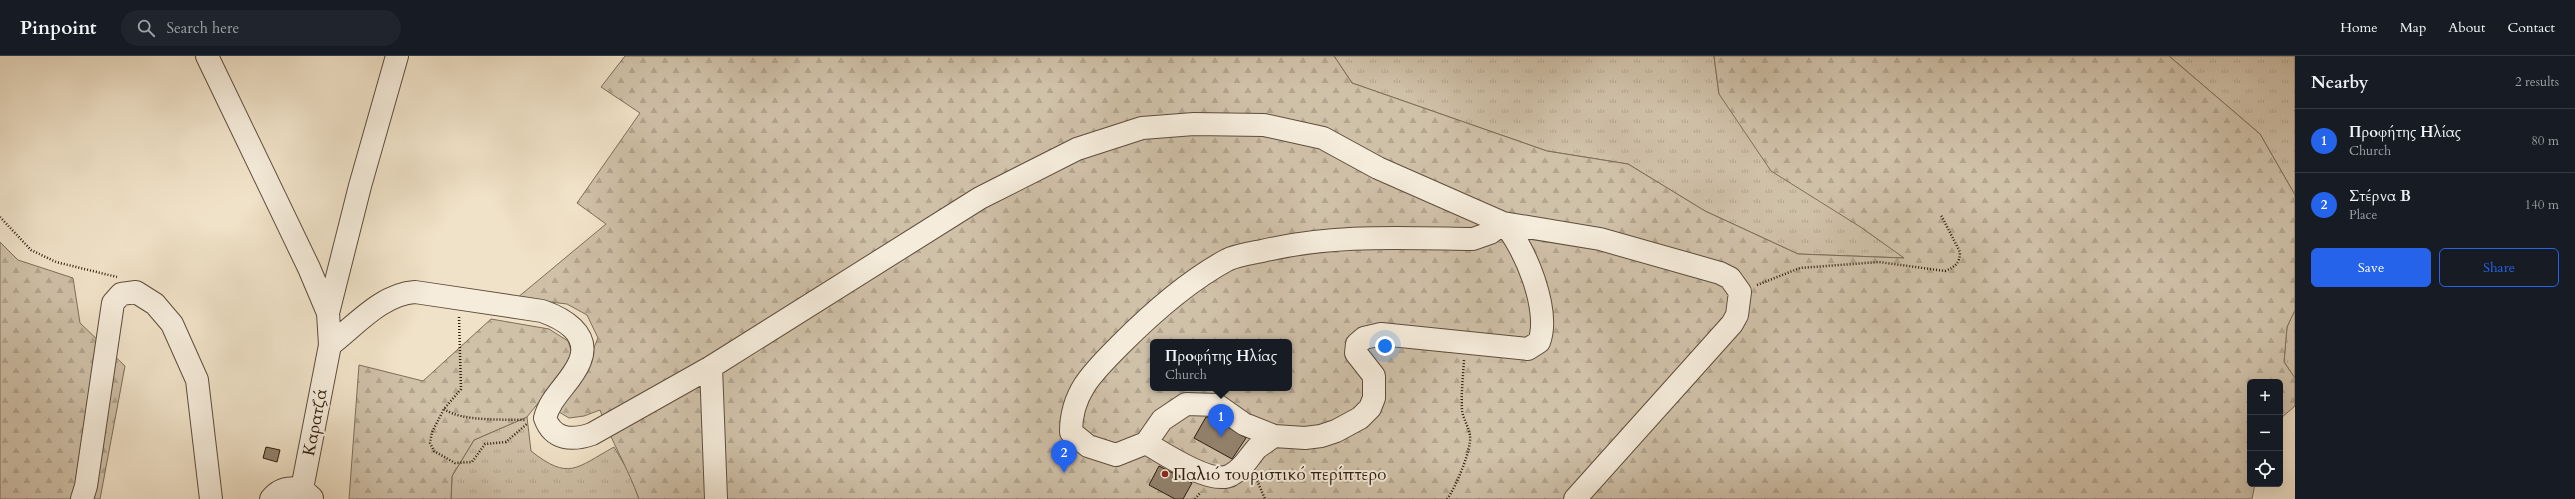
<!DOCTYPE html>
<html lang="en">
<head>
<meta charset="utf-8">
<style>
  :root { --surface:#171b24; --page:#20242c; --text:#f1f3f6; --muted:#9ea1a6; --line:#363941; --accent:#2563eb }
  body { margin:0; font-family:Cardo,serif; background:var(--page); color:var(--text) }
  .controls { position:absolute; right:12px; bottom:12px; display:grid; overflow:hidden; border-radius:6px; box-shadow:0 4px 16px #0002 }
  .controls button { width:36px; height:36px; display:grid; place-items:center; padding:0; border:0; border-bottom:1px solid var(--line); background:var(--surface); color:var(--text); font:20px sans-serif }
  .you { position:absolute; left:1385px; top:290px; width:14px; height:14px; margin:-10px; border:3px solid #fff; border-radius:50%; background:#1a73e8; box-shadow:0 0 0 6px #1a73e833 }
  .badge { display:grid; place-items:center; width:26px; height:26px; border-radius:50%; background:var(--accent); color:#fff; font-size:13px; font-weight:700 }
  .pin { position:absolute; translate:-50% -33px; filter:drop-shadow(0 1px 2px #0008) }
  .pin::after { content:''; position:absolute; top:21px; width:14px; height:12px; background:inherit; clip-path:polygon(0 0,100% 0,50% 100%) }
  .popup { position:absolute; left:1150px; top:283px; width:142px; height:52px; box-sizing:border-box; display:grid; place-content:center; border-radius:6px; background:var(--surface); filter:drop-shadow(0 1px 3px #0005); font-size:13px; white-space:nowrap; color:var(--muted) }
  .popup b { font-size:15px; color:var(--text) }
  .popup::after { content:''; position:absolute; left:50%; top:100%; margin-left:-8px; border:8px solid transparent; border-top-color:var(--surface) }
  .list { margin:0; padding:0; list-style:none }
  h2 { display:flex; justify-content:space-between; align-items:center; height:52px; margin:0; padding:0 16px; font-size:17px }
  h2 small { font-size:13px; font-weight:400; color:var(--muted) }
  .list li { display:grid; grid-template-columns:26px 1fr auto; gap:12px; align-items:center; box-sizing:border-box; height:64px; padding:0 16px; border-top:1px solid var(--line) }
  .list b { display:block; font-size:15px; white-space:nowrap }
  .list p { margin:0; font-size:13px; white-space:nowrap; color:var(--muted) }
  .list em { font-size:13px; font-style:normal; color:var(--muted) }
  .actions { display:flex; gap:8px; padding:12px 16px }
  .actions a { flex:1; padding:9px 0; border:1px solid var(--accent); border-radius:6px; text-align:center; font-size:14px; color:var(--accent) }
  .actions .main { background:var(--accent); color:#fff }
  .icon { flex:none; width:22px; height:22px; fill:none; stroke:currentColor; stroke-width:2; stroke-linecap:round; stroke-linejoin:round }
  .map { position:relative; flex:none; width:2295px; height:443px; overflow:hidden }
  header { display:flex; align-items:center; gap:24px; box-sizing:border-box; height:56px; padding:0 20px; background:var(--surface); border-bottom:1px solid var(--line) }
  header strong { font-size:19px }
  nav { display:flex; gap:22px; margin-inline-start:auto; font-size:14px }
  .search { width:280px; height:36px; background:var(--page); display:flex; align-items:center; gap:10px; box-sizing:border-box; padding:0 14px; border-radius:22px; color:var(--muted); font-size:15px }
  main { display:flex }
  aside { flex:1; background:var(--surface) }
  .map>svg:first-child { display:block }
</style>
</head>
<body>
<header>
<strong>Pinpoint</strong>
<div class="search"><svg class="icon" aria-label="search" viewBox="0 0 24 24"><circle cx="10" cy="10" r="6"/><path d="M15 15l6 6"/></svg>Search here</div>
<nav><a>Home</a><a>Map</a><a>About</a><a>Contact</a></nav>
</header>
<main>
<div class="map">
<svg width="2295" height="443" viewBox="0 0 2295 443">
  <defs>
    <pattern id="grass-tufts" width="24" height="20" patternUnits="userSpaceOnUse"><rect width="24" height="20" fill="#cfc0a8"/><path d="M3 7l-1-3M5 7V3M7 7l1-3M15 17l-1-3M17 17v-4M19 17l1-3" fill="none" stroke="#b2a48f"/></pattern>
    <pattern id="forest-firs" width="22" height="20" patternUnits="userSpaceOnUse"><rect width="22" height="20" fill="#cfc0a8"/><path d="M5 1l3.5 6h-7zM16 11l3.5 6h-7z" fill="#b2a48f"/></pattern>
  </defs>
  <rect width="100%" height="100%" fill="#f0e2c8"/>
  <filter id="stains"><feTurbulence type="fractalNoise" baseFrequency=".005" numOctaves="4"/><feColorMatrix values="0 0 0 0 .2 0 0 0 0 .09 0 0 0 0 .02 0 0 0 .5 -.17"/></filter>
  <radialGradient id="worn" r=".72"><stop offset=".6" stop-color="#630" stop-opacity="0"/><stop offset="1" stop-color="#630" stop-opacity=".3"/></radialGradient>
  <path fill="url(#grass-tufts)" stroke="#7e6e5a" d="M1334,0h380l5,38 143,134 43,30 -107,-4 -93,-43 -77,-47 -81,-13 -195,-68z
    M2169,0h126v139l-35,-61z
    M2295,254v68l-11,-16 3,-35z
    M527,361l4,34c38,30 45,17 83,-4l16,27 9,25h-188l1,-23 22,-36z"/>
  <path fill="url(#forest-firs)" stroke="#7e6e5a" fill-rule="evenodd" d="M625,0h709l18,27 195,68 81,13 77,47 93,43 106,4 -42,-30 -91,-57 -52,-77 -5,-38h455l91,78 35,61v115l-8,17 -3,35 11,16v28l-15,13v-37h-30v102h5l-3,15h-1613c-11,-31 -28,-58 -39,-89l-16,6 -15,2 -10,-6v-13l28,-35 11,-26 -11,-23 -20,-11 -50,-6 89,-74 -29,-21 63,-90 -39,-26zM1153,286h136v46h-136z
    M0,186l18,18 55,18 7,45 45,43 -25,133h-100z
    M491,263l58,10 19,12 4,12 -4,13 -41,51 -53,23 -22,36 -1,23h-102l10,-134 64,16z"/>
  <path fill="#93826e" stroke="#2e1b0d" d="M1206,361h6l34,21 -14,21 -38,-21z
    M266,391l14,3 -3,12 -14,-4z
    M1159,410l33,17 -9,16h-8l-26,-14z"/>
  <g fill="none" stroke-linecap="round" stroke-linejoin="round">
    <defs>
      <path id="minor" d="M207,0l102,212 19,45 2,32 -30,154
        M1503,167l97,16 120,34 10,5 10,14 -3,23 -5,9 -157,175
        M328,257l32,-127 37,-130
        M330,289c26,-20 52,-51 85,-53l127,19c20,7 49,22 38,50 -8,21 -29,34 -35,57 8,22 27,23 47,16l119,-67 269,-169 97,-49 65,-21 52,-4 70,1 59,13 55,30 125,55 -13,10 -17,6c-72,-1 -140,-5 -211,12 -10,2 -25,4 -35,9 -39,21 -75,53 -106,84 -27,27 -50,48 -50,88l17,14 28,9 30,-12 16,-23 24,-16 31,1 27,19 30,12 31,2 16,-2 15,-5 24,-13 10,-10 4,-10v-22l-18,-23 1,-9 7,-6 17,-4 147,15 11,-7c12,-31 -14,-96 -36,-119
        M711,311l5,132
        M1146,387c17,10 66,43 85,32 13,-7 17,-17 26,-27 5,-4 12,-8 17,-12
        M82,443l4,-13 27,-183 8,-9 15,-2 19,12 17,20 25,56 14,119
        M271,443c11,-14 29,-14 41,-1"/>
    </defs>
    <use href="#minor" stroke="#5e4d3c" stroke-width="24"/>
    <path stroke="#2e1b0d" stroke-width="2.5" stroke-dasharray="1 2" stroke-linecap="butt" d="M0,161l31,33 25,12 61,15
      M1757,229l43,-17 79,-6 66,9c10,-4 15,-8 15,-19l-19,-37
      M459,261l2,72 -17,20 -12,23 -2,11 4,8 21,12 17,-1 13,-18 21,-2 22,-19
      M444,353c18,13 60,10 82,11
      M1256,422l9,21
      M1195,443l6,-7
      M1447,443c8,-10 25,-50 23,-63 -1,-9 -7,-17 -8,-26 -1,-16 1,-33 2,-50"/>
    <use href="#minor" stroke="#f5ecdb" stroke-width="22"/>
  </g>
  <circle fill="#8f2418" stroke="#f5ecdb" stroke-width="1.5" cx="1165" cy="418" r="4"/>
  <g text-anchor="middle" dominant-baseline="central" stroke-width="4" stroke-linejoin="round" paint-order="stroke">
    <g font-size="17" fill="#2e1b0d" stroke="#f5ecdb">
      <text transform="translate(315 366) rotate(-79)">Καρατζά</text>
    </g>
    <g font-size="17" fill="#2e1b0d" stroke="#f5ecdb" text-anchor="start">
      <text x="1173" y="418">Παλιό τουριστικό περίπτερο</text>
    </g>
  </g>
  <rect width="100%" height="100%" filter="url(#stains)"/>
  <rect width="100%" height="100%" fill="url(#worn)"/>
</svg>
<div class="controls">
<button>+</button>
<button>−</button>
<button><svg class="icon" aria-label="locate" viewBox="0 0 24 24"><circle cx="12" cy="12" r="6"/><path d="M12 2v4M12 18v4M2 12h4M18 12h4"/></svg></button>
</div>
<div class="you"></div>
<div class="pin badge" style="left:1221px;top:381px">1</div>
<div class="popup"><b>Προφήτης Ηλίας</b>Church</div>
<div class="pin badge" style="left:1064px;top:417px">2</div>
</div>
<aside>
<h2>Nearby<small>2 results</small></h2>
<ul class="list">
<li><span class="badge">1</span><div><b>Προφήτης Ηλίας</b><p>Church</p></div><em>80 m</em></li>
<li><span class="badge">2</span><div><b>Στέρνα Β</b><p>Place</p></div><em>140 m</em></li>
</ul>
<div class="actions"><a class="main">Save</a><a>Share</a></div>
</aside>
</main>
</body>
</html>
